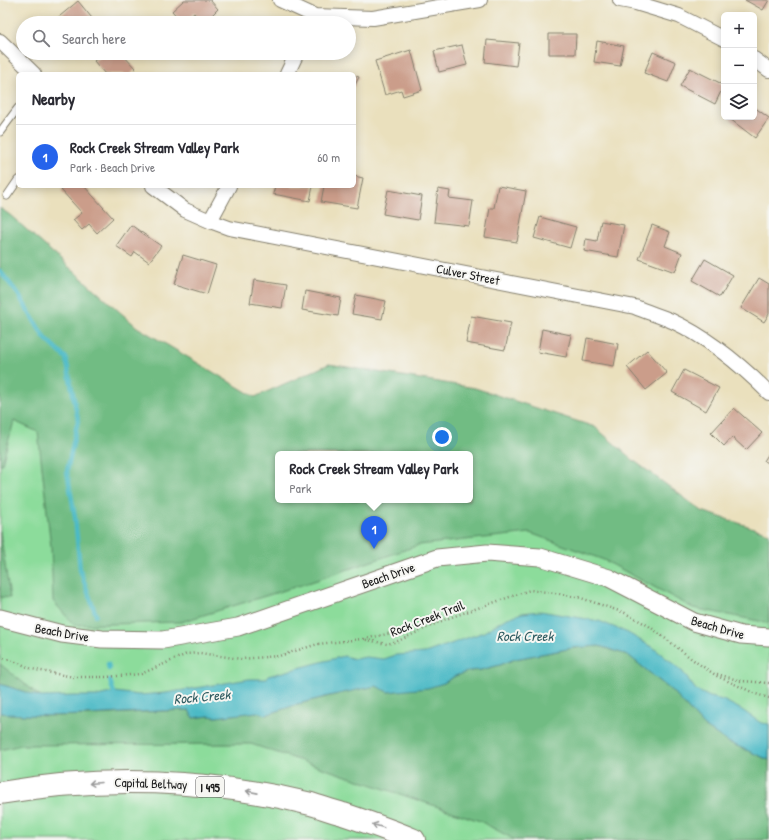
<!DOCTYPE html>
<html lang="en">
<head>
<meta charset="utf-8">
<style>
  :root { --surface:#fff; --page:#f2f2f3; --text:#2b2b33; --muted:#7c7c81; --line:#e1e1e2; --accent:#2563eb }
  body { margin:0; font-family:"Patrick Hand",sans-serif; background:var(--page); color:var(--text) }
  .controls { position:absolute; right:12px; top:12px; display:grid; overflow:hidden; border-radius:6px; box-shadow:0 2px 10px #0003 }
  .controls button { width:36px; height:36px; display:grid; place-items:center; padding:0; border:0; border-bottom:1px solid var(--line); background:var(--surface); color:var(--text); font:20px sans-serif }
  .you { position:absolute; left:442px; top:437px; width:14px; height:14px; margin:-10px; border:3px solid #fff; border-radius:50%; background:#1a73e8; box-shadow:0 0 0 6px #1a73e833 }
  .badge { display:grid; place-items:center; width:26px; height:26px; border-radius:50%; background:var(--accent); color:#fff; font-size:13px; font-weight:700 }
  .pin { position:absolute; translate:-50% -33px; filter:drop-shadow(0 1px 2px #0008) }
  .pin::after { content:''; position:absolute; top:21px; width:14px; height:12px; background:inherit; clip-path:polygon(0 0,100% 0,50% 100%) }
  .popup { position:absolute; left:275px; top:451px; width:198px; height:52px; box-sizing:border-box; display:grid; place-content:center; border-radius:6px; background:var(--surface); filter:drop-shadow(0 1px 3px #0005); font-size:13px; white-space:nowrap; color:var(--muted) }
  .popup b { font-size:15px; color:var(--text) }
  .popup::after { content:''; position:absolute; left:50%; top:100%; margin-left:-8px; border:8px solid transparent; border-top-color:var(--surface) }
  .list { margin:0; padding:0; list-style:none }
  h2 { display:flex; justify-content:space-between; align-items:center; height:52px; margin:0; padding:0 16px; font-size:17px }
  h2 small { font-size:13px; font-weight:400; color:var(--muted) }
  .list li { display:grid; grid-template-columns:26px 1fr auto; gap:12px; align-items:center; box-sizing:border-box; height:64px; padding:0 16px; border-top:1px solid var(--line) }
  .list b { display:block; font-size:15px; white-space:nowrap }
  .list p { margin:0; font-size:13px; white-space:nowrap; color:var(--muted) }
  .list em { font-size:13px; font-style:normal; color:var(--muted) }
  .icon { flex:none; width:22px; height:22px; fill:none; stroke:currentColor; stroke-width:2; stroke-linecap:round; stroke-linejoin:round }
  .map { position:relative; flex:none; width:769px; height:840px; overflow:hidden }
  .search { position:absolute; background:var(--surface); box-shadow:0 2px 10px #0003; left:16px; top:16px; width:340px; height:44px; display:flex; align-items:center; gap:10px; box-sizing:border-box; padding:0 14px; border-radius:22px; color:var(--muted); font-size:15px }
  .panel { position:absolute; background:var(--surface); box-shadow:0 2px 10px #0003; left:16px; top:72px; width:340px; height:116px; border-radius:6px }
  .map>svg:first-child { display:block }
</style>
</head>
<body>
<div class="map">
<svg width="769" height="840" viewBox="0 0 769 840">
  <rect width="100%" height="100%" fill="#f6f6f2"/>
  <filter id="ink" filterUnits="userSpaceOnUse"><feTurbulence type="fractalNoise" baseFrequency=".025" numOctaves="2"/><feDisplacementMap in="SourceGraphic" scale="8" xChannelSelector="R" yChannelSelector="G"/><feConvolveMatrix kernelMatrix="1 2 1 2 8 2 1 2 1" color-interpolation-filters="sRGB"/></filter>
  <filter id="wash" filterUnits="userSpaceOnUse"><feTurbulence type="fractalNoise" baseFrequency=".012" numOctaves="4" result="noise"/><feDisplacementMap in="SourceGraphic" scale="16" xChannelSelector="R" yChannelSelector="G"/><feGaussianBlur stdDeviation="0.9" result="paint"/><feColorMatrix in="noise" values="0 0 0 0 0 0 0 0 0 0 0 0 0 0 0 0 0 1.4 0 .05"/><feComposite in="paint" operator="in"/></filter>
  <g filter="url(#wash)">
    <rect width="100%" height="100%" fill="#eae0bd"/>
    <path fill="#8cdc9b" stroke="#547c5c" fill-rule="evenodd" d="M0,267l144,137 241,-10 300,120 84,44v282h-769zM278,454h192v46h-192z"/>
    <path fill="#71bc83" stroke="#466c50" fill-rule="evenodd" d="M0,208l10,7 127,112 118,70 74,-33 146,24 120,39 38,33 69,51 67,22v90l-76,-15 -89,-48 -74,-27 -111,12 -108,37 -130,40 -107,3 -21,-24 -2,-54 -13,-115 -24,-11 -12,43 -2,1zM278,454h192v46h-192z
      M0,531l10,67 -10,-1z
      M599,646l29,9 44,36 32,35 24,16 41,18v80h-254l-35,-19 -229,-77 -230,1 -21,5v-37c63,7 126,-1 189,-3l4,8 16,-2 7,1 41,-5 9,3 32,-11 56,-14 23,-4 11,6 56,-9 11,-7 15,-5 11,-1 19,-5 15,-6 58,-11z
      M0,664l41,33 -41,-13z"/>
    <path fill="#4cbac6" stroke="#346b71" d="M540,611l59,10 29,12 27,16 27,22 14,19 14,7 13,3 19,10 19,13 8,1v36l-41,-18 -24,-16 -32,-35 -44,-36 -29,-9 -26,2 -58,11 -15,6 -19,5 -11,1 -15,5 -11,7 -16,5 -40,4 -12,-6 -47,10 -31,8 -32,11 -9,-3 -41,5 -7,-1 -16,2 -4,-8c-63,1 -126,10 -189,3v-29l41,13 32,-1h24l18,-4 24,3 27,-2 83,-14h17l2,-3 76,-20 11,3 11,-2 18,2 12,-4 29,-2 59,-21 21,-13 17,-6z"/>
    <g fill="none" stroke-linecap="round" stroke-linejoin="round">
      <path stroke="#4cbac6" stroke-width="4.5" d="M0,271l18,23 26,43 22,21 12,62 -11,51 8,46 5,53 16,45
        M108,664l1,5
        M110,681l5,15"/>
    </g>
    <g id="blocks">
      <path fill="#cb9d8a" d="M184,0h26l8,9 -14,14 -10,-10 -11,10 -11,-12z
        M745,0h24l-6,10z
        M78,1l18,22h-40l-2,-2z
        M549,34h27l-1,20h-26z
        M487,40l32,3 -3,23 -31,-4z
        M597,41l27,5 -4,20 -26,-4z
        M462,45l5,20 -28,7 -5,-21z
        M411,50l11,40 -19,6 -2,-6 -16,5 -10,-34z
        M653,52l23,10 -8,20 -24,-9z
        M103,53h18l15,16 -5,5h-26l-11,-13z
        M690,68l34,17 -9,19 -35,-18z
        M354,75l5,2 -5,10z
        M754,107l15,11 -14,20 -25,-19 1,-2h23z
        M354,176l9,2 -6,30 -36,-6 3,-16h30z
        M65,186h19l29,32 -16,15 -8,-9 -7,6 -9,-10 9,-7 -21,-23z
        M275,186h38l-3,15 -37,-7z
        M498,186l28,5 -9,51 -32,-5 5,-29h4z
        M438,189l12,2 -1,7 24,3 -4,25 -35,-4z
        M388,190l34,6 -4,24 -35,-6z
        M540,217l36,10 -6,21 -36,-10z
        M601,221l23,4 -6,32 -34,-6 2,-12 11,2z
        M131,225l30,21 -12,16 -14,-10 -3,5 -16,-11z
        M652,225l18,7 -5,14 17,7 -7,19 -36,-13z
        M183,255l33,10 -9,29 -33,-10z
        M705,259l28,16 -13,22 -28,-16z
        M759,278l10,6v30l-5,8 -23,-14z
        M254,280l32,5 -4,23 -32,-5z
        M305,291l36,7 -3,18 -36,-6z
        M356,295l30,6 -4,18 -30,-5z
        M471,316l40,7 -6,27 -39,-7z
        M542,329l29,6 -5,22 -28,-5z
        M587,338l31,6 -4,22 -31,-5z
        M647,350l20,23 -21,17 -19,-23z
        M684,370l35,18 -13,23 -34,-19z
        M734,408l28,25 -16,17 -14,-13 -8,9 -13,-13z
        M769,453v11l-5,-3z"/>
    </g>
  </g>
  <g filter="url(#ink)">
    <use href="#blocks" fill-opacity="0" stroke="#837e6c" stroke-width="1"/>
    <g fill="none" stroke-linecap="round" stroke-linejoin="round">
      <defs>
        <path id="service" d="M0,132l18,-24
          M7,196l11,-16"/>
        <path id="minor" d="M280,0l35,16 58,2 107,-18
          M620,0l16,3 43,13 45,23
          M0,41l34,33
          M754,59l15,11
          M287,74l10,-21
          M153,186l32,24 25,11 19,7 406,79c12,5 25,9 37,14 37,17 69,44 97,72
          M210,221l19,-35"/>
        <path id="tertiary" d="M0,618l62,16 40,5 61,1 75,-13 199,-69 50,-5 53,4 69,21 85,44 47,13 28,2"/>
        <path id="motorway" d="M0,793c102,-18 210,-14 311,11 10,3 21,7 32,10 24,8 47,16 71,26"/>
      </defs>
      <use href="#service" stroke="#837e6c" stroke-width="9"/>
      <use href="#minor" stroke="#837e6c" stroke-width="16"/>
      <use href="#tertiary" stroke="#837e6c" stroke-width="19"/>
      <use href="#motorway" stroke="#837e6c" stroke-width="24"/>
      <path stroke="#837e6c" stroke-width="2.5" stroke-dasharray="1 3" stroke-linecap="butt" d="M364,639l28,-6 45,-11
        M0,657l19,6 13,6 14,3 28,5h32l35,-3 46,-20 13,-1 41,6 38,-3 39,-12 44,-5 25,5 11,-3 48,-22 84,-29 25,3 26,5 44,15 24,13 47,36 21,14 39,18 13,4
        M717,674l24,7 28,2"/>
      <use href="#service" stroke="#fff" stroke-width="7"/>
      <use href="#minor" stroke="#fff" stroke-width="14"/>
      <use href="#tertiary" stroke="#fff" stroke-width="17"/>
      <use href="#motorway" stroke="#fff" stroke-width="22"/>
    </g>
    <defs><path id="oneway-shaft" d="M-6 0H5M1.5-3L5.5 0L1.5 3" fill="none" stroke-width="1.6" stroke-linecap="round" stroke-linejoin="round"/></defs>
    <g stroke="#999">
      <use href="#oneway-shaft" transform="translate(95 783) rotate(175)"/>
      <use href="#oneway-shaft" transform="translate(252 792) rotate(-169)"/>
      <use href="#oneway-shaft" transform="translate(378 826) rotate(-162)"/>
    </g>
  </g>
  <g text-anchor="middle" dominant-baseline="central" stroke-width="4" stroke-linejoin="round" paint-order="stroke">
    <rect fill="#f6f6f2" stroke="#5d5d5c" stroke-width="1" x="196" y="777" width="28" height="20" rx="3"/>
    <g font-size="12" font-weight="bold" fill="#1c1c1c">
      <text x="210" y="787">I 495</text>
    </g>
    <g font-size="13" fill="#1c1c1c" stroke="#f6f6f2">
      <text transform="translate(468 274) rotate(11)">Culver Street</text>
      <text transform="translate(388 575) rotate(-19)">Beach Drive</text>
      <text transform="translate(427 618) rotate(-21)">Rock Creek Trail</text>
      <text transform="translate(718 627) rotate(16)">Beach Drive</text>
      <text transform="translate(62 632) rotate(10)">Beach Drive</text>
      <text transform="translate(151 783) rotate(2)">Capital Beltway</text>
    </g>
    <g font-size="14" font-style="italic" fill="#2f5b60" stroke="#f6f6f2">
      <text x="525" y="635">Rock Creek</text>
      <text transform="translate(202 696) rotate(-5)">Rock Creek</text>
    </g>
  </g>
</svg>
<div class="controls">
<button>+</button>
<button>−</button>
<button><svg class="icon" aria-label="layers" viewBox="0 0 24 24"><path d="M12 4l9 5-9 5-9-5zM3 14l9 5 9-5"/></svg></button>
</div>
<div class="you"></div>
<div class="pin badge" style="left:374px;top:549px">1</div>
<div class="popup"><b>Rock Creek Stream Valley Park</b>Park</div>
<div class="search"><svg class="icon" aria-label="search" viewBox="0 0 24 24"><circle cx="10" cy="10" r="6"/><path d="M15 15l6 6"/></svg>Search here</div>
<section class="panel">
<h2>Nearby<small></small></h2>
<ul class="list">
<li><span class="badge">1</span><div><b>Rock Creek Stream Valley Park</b><p>Park · Beach Drive</p></div><em>60 m</em></li>
</ul>
</section>
</div>
</body>
</html>
